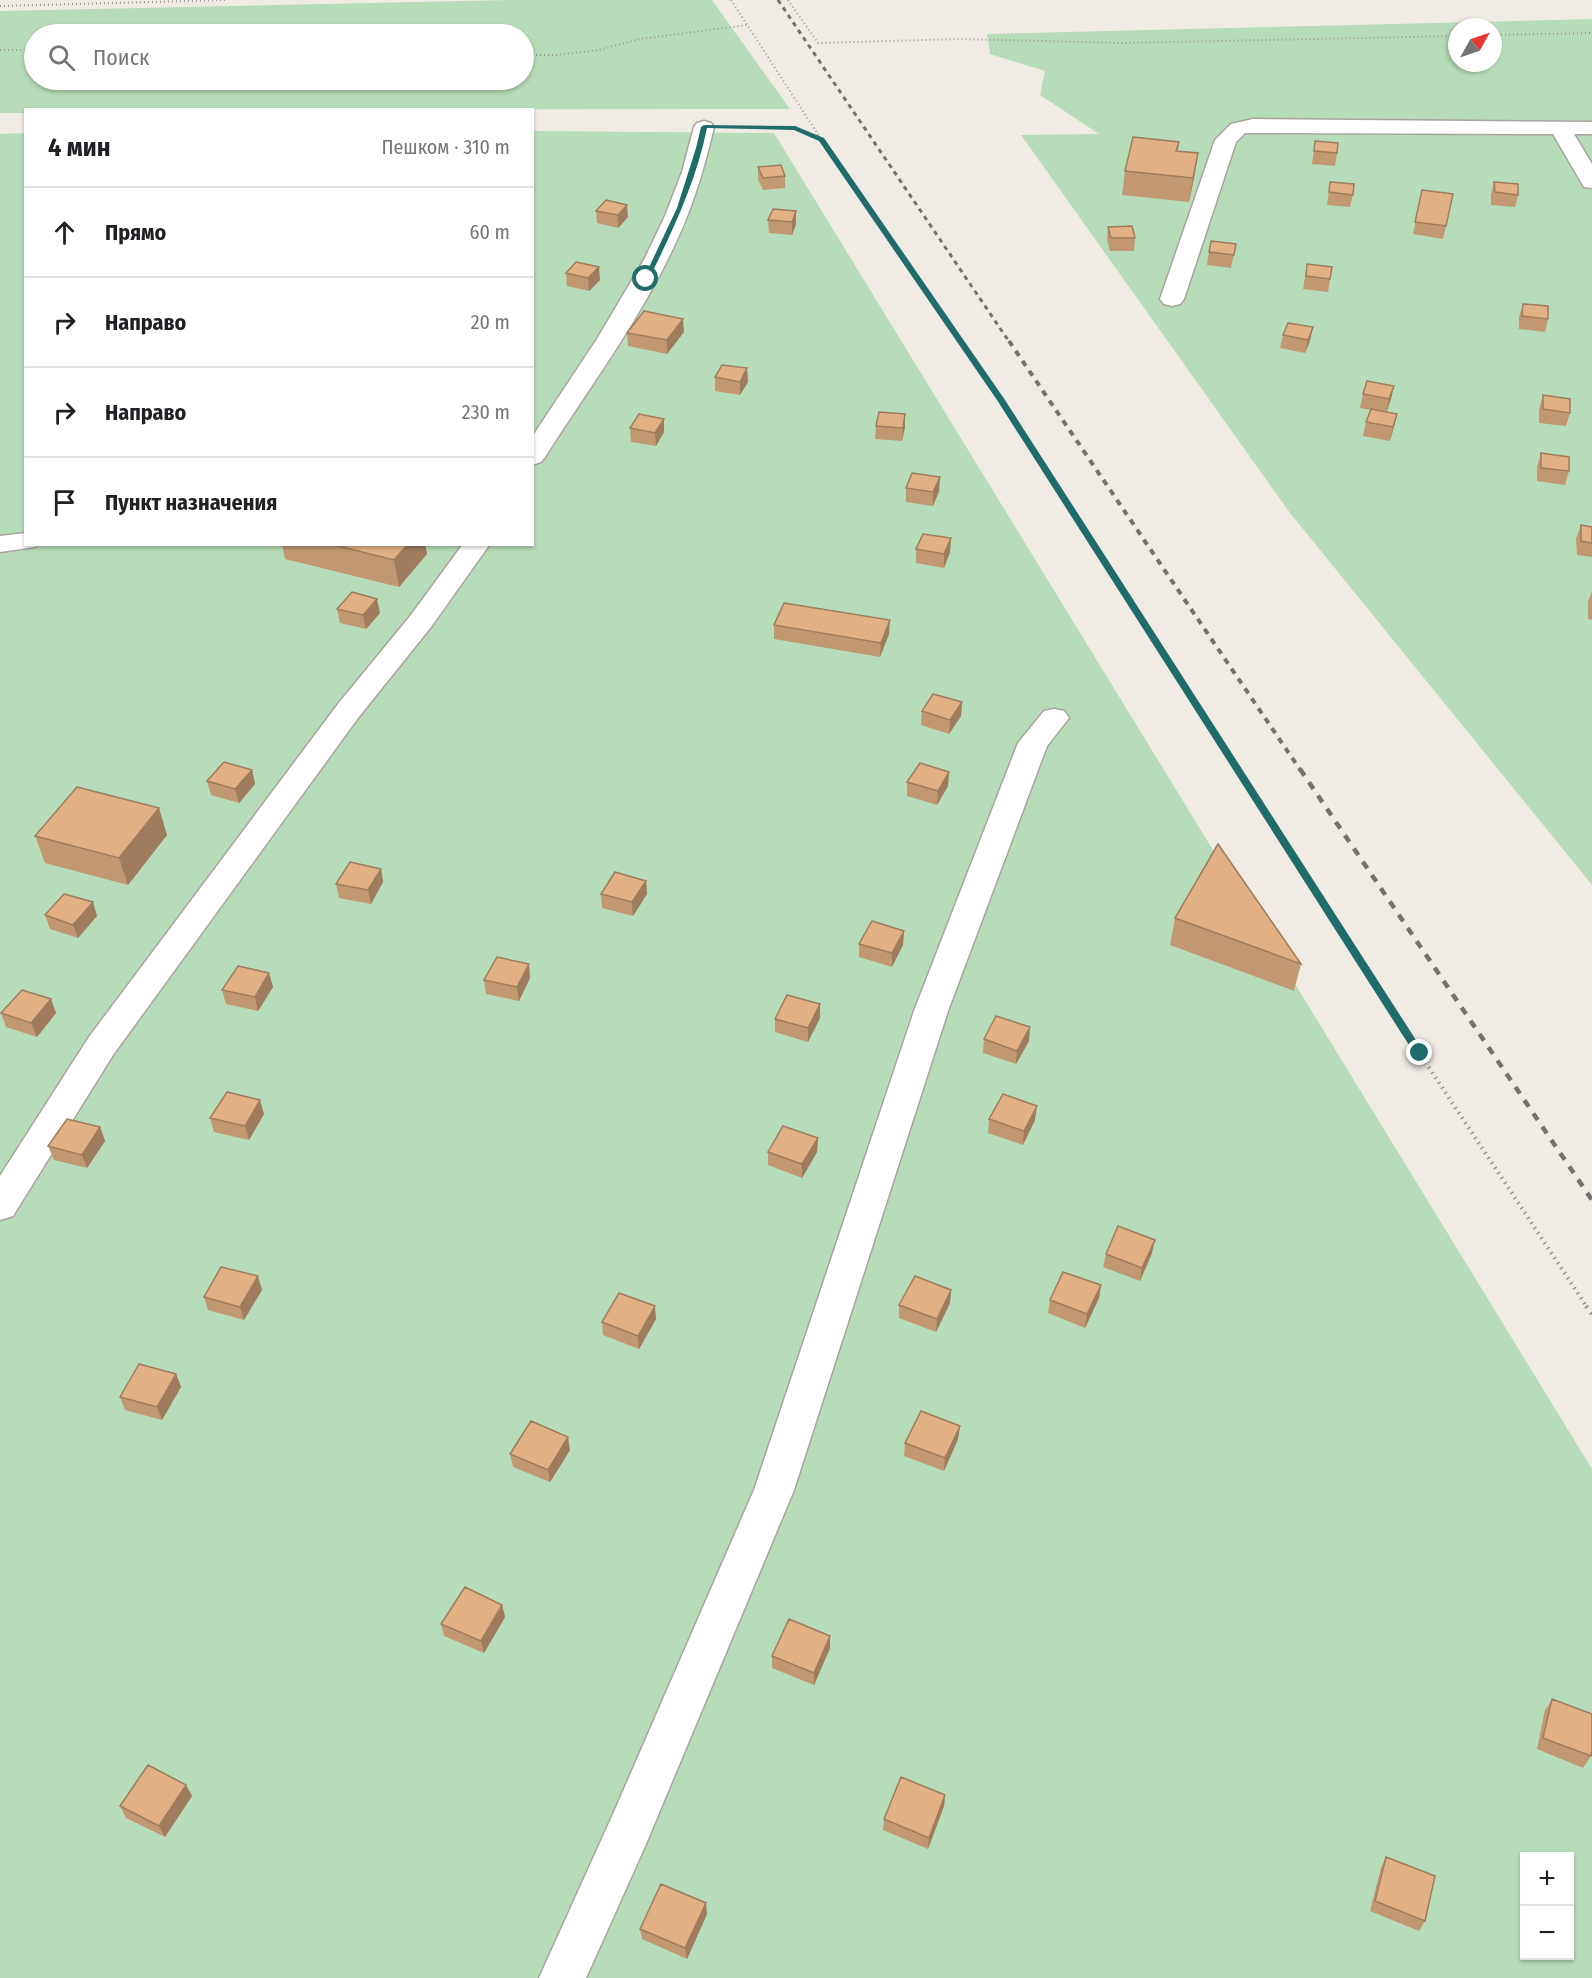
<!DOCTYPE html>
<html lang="ru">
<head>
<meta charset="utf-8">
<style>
  :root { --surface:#fff; --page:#f6f6f6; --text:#202124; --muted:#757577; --line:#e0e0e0 }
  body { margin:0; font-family:"Fira Sans Condensed",sans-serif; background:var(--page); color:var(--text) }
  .controls { position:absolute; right:18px; bottom:18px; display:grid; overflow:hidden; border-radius:0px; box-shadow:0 2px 4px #0004 }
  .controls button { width:54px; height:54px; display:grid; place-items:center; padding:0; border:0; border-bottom:2px solid var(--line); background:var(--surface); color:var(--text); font:30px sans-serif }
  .compass { position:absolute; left:1448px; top:18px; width:54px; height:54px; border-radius:50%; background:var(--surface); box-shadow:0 2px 4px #0004; rotate:50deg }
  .stop { position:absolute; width:18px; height:18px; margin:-14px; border:4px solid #206c6a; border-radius:50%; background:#fff }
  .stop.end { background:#206c6a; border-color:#fff; box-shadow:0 2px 6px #0008 }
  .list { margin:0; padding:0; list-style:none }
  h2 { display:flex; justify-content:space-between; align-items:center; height:78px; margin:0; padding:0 24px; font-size:26px }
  h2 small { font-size:20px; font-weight:400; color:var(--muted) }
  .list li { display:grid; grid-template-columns:39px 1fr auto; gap:18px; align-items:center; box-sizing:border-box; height:90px; padding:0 24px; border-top:2px solid var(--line) }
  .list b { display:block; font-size:22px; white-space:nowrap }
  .list em { font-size:20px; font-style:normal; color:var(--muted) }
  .icon { flex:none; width:33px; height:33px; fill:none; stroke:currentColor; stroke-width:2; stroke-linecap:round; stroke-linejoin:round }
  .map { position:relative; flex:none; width:1592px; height:1978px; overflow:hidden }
  .search { position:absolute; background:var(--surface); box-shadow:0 2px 4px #0004; left:24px; top:24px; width:510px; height:66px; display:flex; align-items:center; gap:15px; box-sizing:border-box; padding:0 21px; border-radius:33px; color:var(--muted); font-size:22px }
  .panel { position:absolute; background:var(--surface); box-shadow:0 2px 4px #0004; left:24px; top:108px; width:510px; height:438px; border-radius:0px }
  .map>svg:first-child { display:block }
</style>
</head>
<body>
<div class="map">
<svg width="1592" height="1978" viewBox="0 0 1592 1978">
  <rect width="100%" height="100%" fill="#f1ebe6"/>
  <path fill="#b7dcb9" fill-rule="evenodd" d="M511,0h201l78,109 -764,1 -1,3h-25v-102zM524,34v46h-490v-46z
    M1592,19v866l-302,-372 -269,-378 78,-1 -59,-39 5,-24 -55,-17 -3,-20zM1457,27h36v36h-36z
    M533,131l241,2 818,1336v509h-1592v-1844l25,-1 1,411h506zM1524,1856h46v100h-46z"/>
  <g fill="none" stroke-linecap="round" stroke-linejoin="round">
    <defs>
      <path id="minor" d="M1253,119l339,3v12h-18l18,30v24l-8,-1 -31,-53 -308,-1 -9,9 -52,157 -4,5 -8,2 -8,-2 -4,-5 55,-159 16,-16z
        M704,121l7,2 3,4c-7,30 -15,59 -26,87 -34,87 -93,165 -143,243l-4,5 -9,3v-28l65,-98 48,-81 20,-42 17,-44 12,-45 3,-4z
        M26,533v11h11l-2,3 -35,5v-16z
        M463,544h27l-59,83 -73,91 -245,337 -100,161 -13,4v-44l89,-139 249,-333 73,-89z
        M1054,709l10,2 5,7 -22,28 -99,265 -154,479 -148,354 -60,134h-47l75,-166 140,-322 160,-479 104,-268 26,-32z"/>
    </defs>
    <use href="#minor" stroke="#a9a4a0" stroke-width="3"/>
    <path stroke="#9b9793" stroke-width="2" stroke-dasharray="1 3" stroke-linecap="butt" d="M731,0l90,139
      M788,0l30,43 141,-4 163,4 335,-7
      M0,6l226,-6
      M1493,35l99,-2
      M0,50h34
      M524,55h32l43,-5 41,-11 107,-14
      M741,126l54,2 26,11 140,204"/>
    <path stroke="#9b9793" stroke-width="3" stroke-dasharray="1.5 4" stroke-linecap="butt" d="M960,341l41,59 238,371"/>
    <path stroke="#9b9793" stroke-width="4" stroke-dasharray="1.5 4.5" stroke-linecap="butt" d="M1238,769l182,285 167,253"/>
    <path stroke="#9b9793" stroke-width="4.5" stroke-dasharray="2 6" stroke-linecap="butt" d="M1586,1306l6,8"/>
    <use href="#minor" fill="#fff" fill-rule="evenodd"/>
    <path stroke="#75726e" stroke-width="3" stroke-dasharray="4.5 4.5" stroke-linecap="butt" d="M778,0l232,343"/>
    <path stroke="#75726e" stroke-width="4" stroke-dasharray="6 6" stroke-linecap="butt" d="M1009,341l292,430"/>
    <path stroke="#75726e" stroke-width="4.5" stroke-dasharray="8 8" stroke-linecap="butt" d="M1300,769l292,431"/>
  </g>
  <path fill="#c29872" d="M1315,141l22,12 -2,13 -23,-2z
    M1179,142l-1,9 20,2 -4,25 -5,24 -67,-7 3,-24z
    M758,167l27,9v12l-22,2 -5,-10z
    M1330,182l23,13 -3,12 -23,-2z
    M1494,182l24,13 -3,12 -24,-2v-11z
    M1422,190l24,36 -3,13 -30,-5z
    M596,211l32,6 -10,11 -21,-5z
    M796,211v13l-4,11 -23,-2 -1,-13z
    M1108,227l27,11 -1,13h-24l-3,-12z
    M1236,244l-5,24 -24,-3 2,-13z
    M1307,264l25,3 -4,25 -25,-3z
    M566,273l34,7 -11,11 -22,-5z
    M1523,304l25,15 -3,13 -26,-3v-12z
    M1288,323l22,18 -5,12 -25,-5 3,-13z
    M684,332l-17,22 -39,-8 -1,-13z
    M747,368l1,14 -8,13 -25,-4v-14z
    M1363,394l28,5 -4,13 10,2 -7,27 -27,-5 3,-14 5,-12 -11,-2z
    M1543,395l27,18 -4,13 -27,-3v-14z
    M905,414v13l-3,14 -27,-2 1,-13z
    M664,419v13l-8,14 -25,-4 -1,-14z
    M1541,453l28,18 -4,14 -28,-4v-14z
    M940,477l-1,14 -6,15 -27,-4v-14z
    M1581,525l11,2v30l-15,-2 -1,-16z
    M951,538l-1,14 -6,16 -28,-5v-14z
    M282,544h143l2,10 -28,33 -114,-28z
    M1592,591v29l-4,-1v-17z
    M337,609l43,4 -14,16 -26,-6z
    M774,625l115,9 -9,23 -106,-18z
    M962,702l-1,14 -12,18 -28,-9 1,-14z
    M252,770l3,14 -16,19 -28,-8 -4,-14z
    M949,772l-1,14 -11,19 -30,-9v-14z
    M167,835l-39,50 -83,-22 -10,-27z
    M381,869l2,13 -12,22 -32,-6 -3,-14z
    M646,881l1,13 -14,22 -31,-8 -1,-14z
    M45,915l52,1 -19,22 -28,-9z
    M1175,918l126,46 -7,27 -124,-46z
    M904,931l-1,14 -11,22 -33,-10v-13z
    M269,973l4,14 -15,24 -32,-7 -4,-14z
    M530,978l-11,23 -33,-7 -2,-14z
    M820,1004v14l-12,24 -33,-10v-13z
    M1,1013h55l-19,24 -31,-10z
    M984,1039l45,2 -13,23 -33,-11z
    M264,1114l-15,26 -35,-8 -4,-14z
    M989,1119l46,1 -12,25 -35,-12z
    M100,1127l5,14 -18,27 -33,-8 -6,-14z
    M818,1138l-1,14 -15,26 -34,-13v-13z
    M1152,1253l-12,28 -37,-14 3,-13z
    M1101,1285l-2,13 -14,30 -37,-15 2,-13z
    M262,1290l-18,30 -36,-10 -4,-13z
    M951,1290l-1,13 -14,29 -37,-14v-13z
    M656,1319l-17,30 -36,-14 -1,-13z
    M176,1374l5,13 -19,33 -37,-10 -5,-13z
    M960,1426l-2,13 -14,32 -40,-15 1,-13z
    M570,1450l-20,32 -37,-15 -3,-13z
    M502,1605l3,12 -21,36 -40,-17 -3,-12z
    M830,1648l-16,37 -42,-17v-12z
    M1552,1699l39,57 -8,12 -46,-19 8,-39z
    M186,1785l6,11 -27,41 -39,-19 -6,-12z
    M945,1795l-1,11 -16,43 -45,-19 1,-11z
    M1386,1857l39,64 -6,10 -49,-20 11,-43z
    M707,1914l-20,45 -45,-20 -2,-10z"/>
  <path fill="#9e7c5d" d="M1198,153l-4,25 -5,24 4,-24z
    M627,205l1,12 -10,11v-13z
    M796,211v13l-4,11v-13z
    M599,267l1,13 -11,11 -1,-13z
    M683,319l1,13 -17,22v-14z
    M1313,327l-3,14 -5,12 3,-13z
    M747,368l1,14 -8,13v-13z
    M1394,386l-3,13 -5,13 3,-13z
    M905,414v13l-3,14 1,-13z
    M1397,414l-3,13 -4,14 3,-14z
    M664,419v13l-8,14 -1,-13z
    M940,477l-1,14 -6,15v-14z
    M951,538l-1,14 -6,16v-14z
    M408,544h17l2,10 -28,33 -5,-27z
    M377,599l3,14 -14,16 -3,-14z
    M890,620l-1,14 -9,23 1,-14z
    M962,702l-1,14 -12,18 1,-14z
    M252,770l3,14 -16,19 -4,-14z
    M949,772l-1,14 -11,19 1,-14z
    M159,808l8,27 -39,50 -9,-27z
    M381,869l2,13 -12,22 -3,-14z
    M646,881l1,13 -14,22 -1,-14z
    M93,902l4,14 -19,22 -5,-13z
    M904,931l-1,14 -11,22v-14z
    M529,964l1,14 -11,23 -2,-14z
    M269,973l4,14 -15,24 -3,-14z
    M51,999l5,14 -19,24 -6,-14z
    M820,1004v14l-12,24v-14z
    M1030,1027l-1,14 -13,23 1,-13z
    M260,1100l4,14 -15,26 -4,-14z
    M1037,1106l-2,14 -12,25 1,-14z
    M100,1127l5,14 -18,27 -5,-13z
    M818,1138l-1,14 -15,26v-14z
    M1155,1240l-3,13 -12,28 2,-13z
    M258,1276l4,14 -18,30 -4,-13z
    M1101,1285l-2,13 -14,30 2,-14z
    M951,1290l-1,13 -14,29 1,-13z
    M655,1306l1,13 -17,30 -1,-13z
    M176,1374l5,13 -19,33 -5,-13z
    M960,1426l-2,13 -14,32 1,-13z
    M568,1437l2,13 -20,32 -2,-12z
    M502,1605l3,12 -21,36 -3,-12z
    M830,1636v12l-16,37v-12z
    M186,1785l6,11 -27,41 -6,-11z
    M945,1795l-1,11 -16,43 1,-11z
    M706,1903l1,11 -20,45 -2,-11z"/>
  <path fill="#e1b185" stroke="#9e7c5d" stroke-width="1.5" d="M1133,137l46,5 -3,9 22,2 -5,25 -68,-7z
    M1315,141l23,2 -1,10 -23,-2z
    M781,165l4,11 -22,2 -5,-11z
    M1330,182l24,2 -1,11 -24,-3z
    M1494,182l24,2v11l-23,-3z
    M1422,190l31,4 -7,32 -31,-4z
    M606,200l21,5 -9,10 -22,-4z
    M773,209l23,2 -4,11 -24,-2z
    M1132,226l3,12h-24l-3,-11z
    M1211,241l25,3 -2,11 -25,-3z
    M576,262l23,5 -11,11 -22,-5z
    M1307,264l25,3 -2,12 -24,-3z
    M1523,304l25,2v13l-26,-3z
    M644,311l39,8 -16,21 -40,-7z
    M1288,323l25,4 -5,13 -25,-5z
    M722,365l25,3 -7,14 -25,-5z
    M1367,381l27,5 -5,13 -26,-5z
    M1543,395l27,4v14l-27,-4z
    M1371,409l26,5 -4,13 -27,-5z
    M879,412l26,2 -2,14 -27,-2z
    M639,414l25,5 -9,14 -25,-5z
    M1541,453l28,4v14l-28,-3z
    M912,473l28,4 -7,15 -27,-4z
    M1581,525l11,2v16l-11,-2z
    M923,534l28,4 -7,16 -28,-5z
    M330,544h78l-14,16z
    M352,592l25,7 -14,16 -26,-6z
    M784,603l106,17 -9,23 -107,-18z
    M933,694l29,8 -12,18 -28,-9z
    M224,762l28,8 -17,19 -28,-8z
    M920,763l29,9 -11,19 -31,-9z
    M77,787l82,21 -40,50 -84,-22z
    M1218,844l83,120 -126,-46z
    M350,862l31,7 -13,21 -32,-6z
    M615,872l31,9 -14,21 -31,-8z
    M64,894l29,8 -20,23 -28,-10z
    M872,921l32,10 -12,22 -33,-9z
    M497,957l32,7 -12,23 -33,-7z
    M238,966l31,7 -14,24 -33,-7z
    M22,990l29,9 -20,24 -30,-10z
    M787,995l33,9 -12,24 -33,-9z
    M996,1016l34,11 -13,24 -33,-12z
    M227,1092l33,8 -15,26 -35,-8z
    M1003,1094l34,12 -13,25 -35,-12z
    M67,1119l33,8 -18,28 -34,-9z
    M783,1126l35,12 -16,26 -34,-12z
    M1118,1226l37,14 -13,28 -36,-14z
    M221,1267l37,9 -18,31 -36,-10z
    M1063,1272l38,13 -14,29 -37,-14z
    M915,1276l36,14 -14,29 -38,-14z
    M619,1293l36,13 -17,30 -36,-14z
    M139,1364l37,10 -19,33 -37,-10z
    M921,1411l39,15 -15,32 -40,-15z
    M531,1421l37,16 -20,33 -38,-16z
    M465,1587l37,18 -21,36 -40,-17z
    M789,1619l41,17 -16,37 -42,-17z
    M1552,1699l40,15v36l-1,6 -48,-18z
    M148,1765l38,20 -27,41 -39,-20z
    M901,1777l44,18 -16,43 -45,-19z
    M1386,1857l49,19 -10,45 -50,-20z
    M661,1884l45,19 -21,45 -45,-19z"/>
  <path fill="#206c6a" d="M704,125l91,1 29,12 181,262 418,651v5h-7l-419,-656 -178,-259 -25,-11 -87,-2c-11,54 -34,102 -58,151l-6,1 34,-72 19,-60 5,-21z"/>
</svg>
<div class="controls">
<button>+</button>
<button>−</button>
</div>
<svg class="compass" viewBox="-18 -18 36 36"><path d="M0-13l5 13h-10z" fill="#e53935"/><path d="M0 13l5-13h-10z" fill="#757577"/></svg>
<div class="stop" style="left:646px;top:279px"></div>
<div class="stop end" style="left:1420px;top:1053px"></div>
<div class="search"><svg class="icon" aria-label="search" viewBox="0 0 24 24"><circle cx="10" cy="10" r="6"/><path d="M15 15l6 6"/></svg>Поиск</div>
<section class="panel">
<h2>4 мин<small>Пешком · 310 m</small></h2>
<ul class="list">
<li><svg class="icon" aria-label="ahead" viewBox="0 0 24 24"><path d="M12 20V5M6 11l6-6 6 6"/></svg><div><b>Прямо</b></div><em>60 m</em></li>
<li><svg class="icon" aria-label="right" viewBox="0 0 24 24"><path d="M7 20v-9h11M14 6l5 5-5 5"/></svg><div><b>Направо</b></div><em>20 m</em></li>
<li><svg class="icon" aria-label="right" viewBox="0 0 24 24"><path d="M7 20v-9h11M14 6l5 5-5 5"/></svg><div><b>Направо</b></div><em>230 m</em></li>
<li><svg class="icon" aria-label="arrive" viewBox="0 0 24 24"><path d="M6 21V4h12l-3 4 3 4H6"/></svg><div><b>Пункт назначения</b></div></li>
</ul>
</section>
</div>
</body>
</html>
